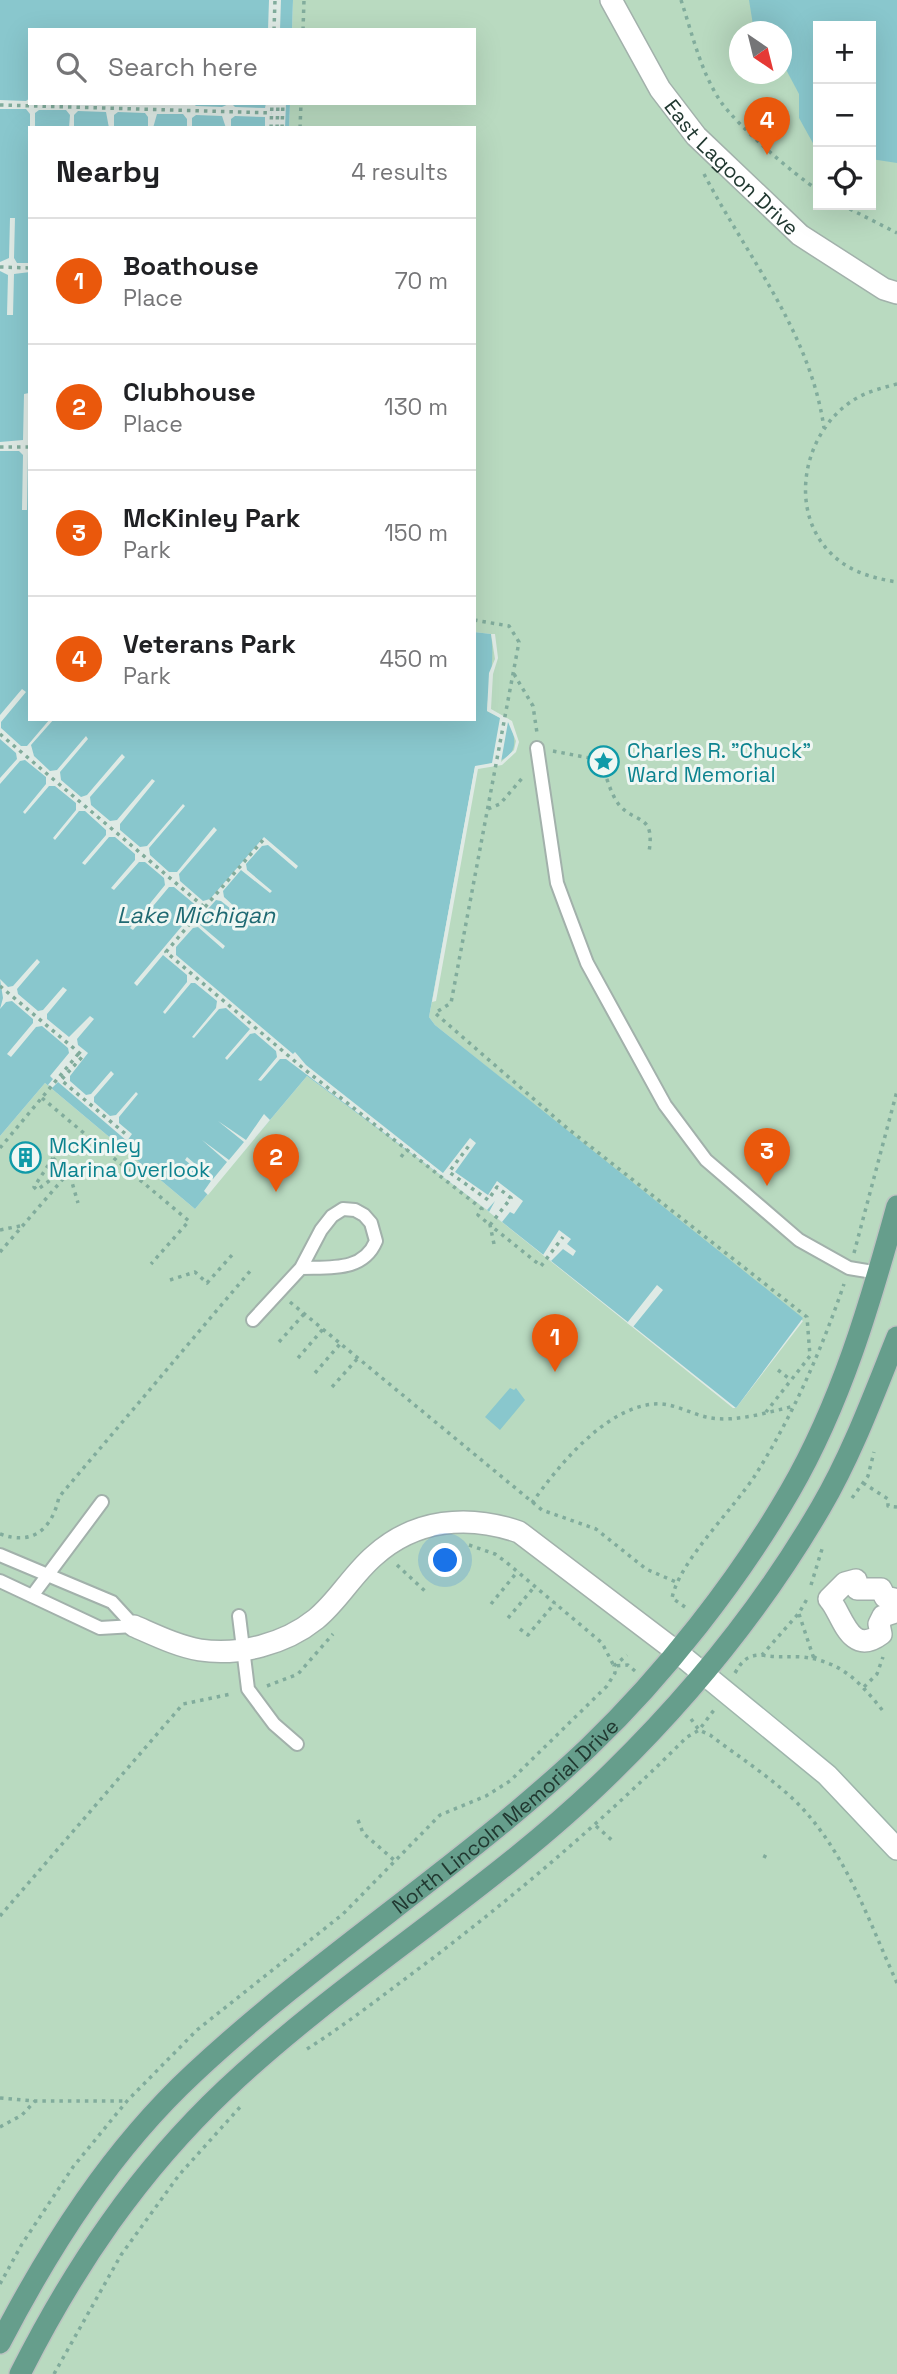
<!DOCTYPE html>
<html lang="en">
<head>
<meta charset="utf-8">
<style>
  :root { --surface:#fff; --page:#f2f2f2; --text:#202124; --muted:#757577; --line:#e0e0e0; --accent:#ea580c }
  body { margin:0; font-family:"Space Grotesk",sans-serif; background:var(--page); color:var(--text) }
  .controls { position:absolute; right:21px; top:21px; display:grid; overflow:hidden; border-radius:0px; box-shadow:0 7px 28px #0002 }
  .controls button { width:63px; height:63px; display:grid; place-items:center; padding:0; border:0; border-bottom:2px solid var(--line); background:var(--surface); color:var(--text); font:35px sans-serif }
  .compass { position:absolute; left:729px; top:21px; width:63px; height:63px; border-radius:50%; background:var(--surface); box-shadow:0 7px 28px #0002; rotate:145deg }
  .you { position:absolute; left:446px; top:1561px; width:24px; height:24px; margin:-18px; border:5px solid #fff; border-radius:50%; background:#1a73e8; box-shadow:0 0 0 10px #1a73e833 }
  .badge { display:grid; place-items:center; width:46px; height:46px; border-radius:50%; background:var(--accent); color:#fff; font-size:23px; font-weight:700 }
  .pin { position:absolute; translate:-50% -58px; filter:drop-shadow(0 2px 4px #0008) }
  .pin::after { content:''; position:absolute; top:37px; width:24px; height:21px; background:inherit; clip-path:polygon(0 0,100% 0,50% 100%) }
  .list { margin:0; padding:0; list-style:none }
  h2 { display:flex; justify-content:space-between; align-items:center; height:91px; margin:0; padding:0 28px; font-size:30px }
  h2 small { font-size:23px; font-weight:400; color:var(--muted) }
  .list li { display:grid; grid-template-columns:46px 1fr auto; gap:21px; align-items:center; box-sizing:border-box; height:126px; padding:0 28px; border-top:2px solid var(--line) }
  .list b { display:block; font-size:26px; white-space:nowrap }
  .list p { margin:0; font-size:23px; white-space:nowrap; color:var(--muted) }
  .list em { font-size:23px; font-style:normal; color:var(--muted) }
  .icon { flex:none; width:38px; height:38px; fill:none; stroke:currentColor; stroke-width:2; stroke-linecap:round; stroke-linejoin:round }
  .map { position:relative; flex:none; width:897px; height:2374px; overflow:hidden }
  .search { position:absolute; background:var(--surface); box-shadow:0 7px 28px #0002; left:28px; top:28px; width:448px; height:77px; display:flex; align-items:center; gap:18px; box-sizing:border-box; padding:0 24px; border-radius:0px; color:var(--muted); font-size:26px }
  .panel { position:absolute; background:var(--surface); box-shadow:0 7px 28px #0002; left:28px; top:126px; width:448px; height:595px; border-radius:0px }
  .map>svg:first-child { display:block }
</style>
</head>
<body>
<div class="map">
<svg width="897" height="2374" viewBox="0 0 897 2374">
  <rect width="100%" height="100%" fill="#dfeae5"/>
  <path fill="#b9dac0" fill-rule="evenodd" d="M293,0h604v2374h-897v-1238l45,-53 150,126 112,-133 180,134 246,198h3l67,-87 -368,-296 -6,-8 58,-306 4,-77 -17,-2v-504h-185l1,-25h184v-73h-182zM818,26h53v179h-53zM740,32h42v42h-42z"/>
  <path fill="#89c7cd" d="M0,0h293l-1,30h-262v73h260l-1,25h-259v591h444v-87l17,2c4,26 -2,50 -4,77l23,12c13,34 -5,38 -35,44l-46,250 6,8 368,293 -67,90 -249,-198 -180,-134 -112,133 -150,-126 -45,53z
    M749,0h148v163l-26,-4v-133h-53v120l-4,-1 -15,-27v-24l-17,-32v-30l-25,-1 -4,-6z
    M510,1388l4,2 2,-2 9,12 -25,30 -15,-13z"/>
  <path fill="#dfeae5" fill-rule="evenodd" d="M269,0h12l-1,30h-12z
    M30,98v5h163l3,3 26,1 9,-4 4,4 30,1 1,-5h20l-1,25h-20v-11l-30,-1 -4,3v9h-5l-4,-12 -26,-1 -4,3v10h-5v-9l-4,-5h-26l-4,14h-5v-11l-3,-4 -27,-1 -4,3v13h-5l-3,-16 -28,-1 -4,4v13h-5l1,-13 -4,-5h-27l-4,3v15h-5v-14l-4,-5h-26v-9l26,1z
    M10,218h5l-1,40 3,5h13v9l-16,2 -1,41h-6l1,-40 -8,-4v-9l9,-4z
    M29,393l-2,117h-5l1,-55 -4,-4h-19v-9l23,-2 1,-46z
    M491,634h4l3,24 -5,16 -2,35 21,12 7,21 -3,10 -14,13 -24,4 -42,232 -4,1 43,-236 17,-3 8,-45 -13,-7 2,-38 6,-14zM508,722l8,19 -2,9 -13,12z
    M22,689l4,3 -25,30v6l20,18h6l23,-27h4l-23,26 3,11 16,15 7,-1 29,-34 2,3 -28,33 1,8 20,17 6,-2 35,-41 3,3 -35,40 1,8 19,16 7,-1 35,-41 3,2 -35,43v6l20,17 7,-1 36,-42 2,2 -36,42 1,7 19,17h8l37,-45 3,3 -38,44 1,7 23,20 7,-2 54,-62 34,29 -2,3 -28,-24 -6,1 -16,18 1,6 25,21 -2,2 -29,-23 -18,21 1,6 24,22 -2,2 -25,-20 -5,-1 -16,18 -1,6 26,22 -2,3 -25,-22 -5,1 -17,19v8l117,99 2,-2 11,13 137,108 27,-35 6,5 -21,29 33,23 9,-14 26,20 -9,13 -4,-2 -8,10 -13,-10 6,-11 -8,9 -201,-151h-6l-19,22 -3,-1 19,-23 -1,-6 -21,-18 -5,1 -23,26 -2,-2 25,-29 -24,-21 -7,1 -25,29 -2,-1 24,-29 1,-7 -22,-18h-4l-26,31 -2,-2 24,-30v-7l-24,-20 -26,31 -3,-3 64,-76 -24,-20h-5l-36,43 -3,-2 35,-43 -1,-7 -19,-16h-6l-25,28 -3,-2 24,-28v-6l-20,-17h-6l-24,28 -3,-2 24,-28v-5l-21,-19h-6l-24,29 -2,-2 23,-28v-7l-21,-17h-6l-24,28 -2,-2 23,-28v-7l-21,-17 -5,1 -20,23v-6l17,-19 -1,-6 -16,-14v-24z
    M37,959l3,3 -23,27 1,5 20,17 5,-1 20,-23 4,3 -20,24v5l22,18 21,-21 4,3 -17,20 1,6 10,8 -18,23v5l16,14 5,-1 20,-23 3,3 -20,23v5l16,14 6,-1 20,-23 2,2 -19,23v6l13,11 -5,7 -69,-59 -6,6 -4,-3 5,-6 -3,-3 19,-23 -1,-5 -26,-22 -6,1 -25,30 -4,-3 26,-31v-4l-21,-18 -6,1 -6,7 3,-11 -3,-19 8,8 5,-1z
    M264,1114l6,6 -62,75 -4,-4 7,-10 -26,-21 2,-3 26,22 14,-17 -25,-22 27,20 15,-18 -26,-21 28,19z
    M559,1230l12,9 -4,5 9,7 -3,5 -10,-7 -12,12 -8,-6z
    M657,1285l6,5 -30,37 -6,-4z"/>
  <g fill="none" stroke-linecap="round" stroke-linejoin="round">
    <defs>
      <path id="lane" d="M537,748l20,135 10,27 20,53 78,142 41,55 93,80 50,28 30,5
        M253,1320l48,-52 20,-38 11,-14 11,-7 12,1 9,5 7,8 5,18c-13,31 -46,26 -75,27
        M0,1555l112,47 22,24
        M0,1581l100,47 34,-2
        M32,1596l70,-94
        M239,1616l9,73 26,35 23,20"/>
      <g id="street">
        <path id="s1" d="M611,0l49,89 36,47 104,99 84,54 13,4"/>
        <path d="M856,1580l1,9h24l4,8 9,2 1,13 -12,4 -4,8 2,10c-32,24 -39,-22 -52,-35l16,-16z"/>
        <path d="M134,1626c21,9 43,20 66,24 39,6 85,-6 116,-31 22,-18 36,-44 58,-63 41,-37 94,-42 145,-24l158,120"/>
      </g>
      <path id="secondary" d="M677,1652l150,123 70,74"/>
      <g id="primary">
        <path id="s2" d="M0,2343c51,-98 112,-194 194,-270 125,-117 271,-208 395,-326 75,-72 149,-166 201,-256 51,-88 80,-187 107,-285"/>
        <path d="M20,2374c54,-107 118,-202 206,-285 121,-114 266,-199 385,-316 81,-79 153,-168 210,-266 31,-53 53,-113 76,-170"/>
      </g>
    </defs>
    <use href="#lane" stroke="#a2b1ab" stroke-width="16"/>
    <use href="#street" stroke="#a2b1ab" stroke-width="24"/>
    <use href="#secondary" stroke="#9fb5ac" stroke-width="24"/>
    <use href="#primary" stroke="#bcc4c1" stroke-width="24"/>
    <path stroke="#81ac9c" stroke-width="3.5" stroke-dasharray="3.5 5" stroke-linecap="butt" d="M681,0c11,33 20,73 40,102 17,24 72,72 97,88
      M274,30l1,-30
      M303,30l1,-30
      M0,105l272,8
      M271,128l1,-25
      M277,128l1,-25
      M282,128l1,-25
      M300,128l1,-25
      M704,174c44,84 106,158 120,254
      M842,205l55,28
      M0,267l30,1
      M897,384c-15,4 -32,8 -45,17 -53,35 -66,121 -11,161 16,12 37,17 56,20
      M0,447h30
      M474,620l35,6 10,16 -68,361 -16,10 132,115 240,189 3,39 -44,56
      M514,674l19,32 4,27
      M0,734l204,173 -38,45 138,117 178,140 -4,6 12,10 21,-27 -14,-11 -9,13 -39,-28 22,-29
      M553,751l47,9c6,14 10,34 20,46 17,18 35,8 29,46
      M488,809l12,-5 24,-28
      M205,907l58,-67
      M0,986l83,70 -22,24 67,56
      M42,1098l147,123 -38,43
      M0,1148l79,-95
      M401,1157l6,-8
      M53,1158l-19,29 3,3 28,-21
      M53,1158l16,14 9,31
      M0,1230l20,-4
      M494,1244l-4,-19 51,41 22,-29
      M0,1252l69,-80
      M854,1253l43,-162
      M170,1280l25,-8 12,11 25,-28
      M290,1302l252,208 54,19 50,40 30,13
      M279,1342l25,-28
      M298,1358l25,-29
      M778,1370l13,10
      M315,1373l25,-29
      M332,1387l26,-29
      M863,1483l25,16v7l9,1
      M852,1498l16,-22 6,-24
      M532,1503c26,-37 73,-95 122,-99 19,-2 38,11 57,14 27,4 57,-6 84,-12
      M0,1534c33,12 52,-5 59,-37l192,-227
      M469,1545l26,9 11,8 96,81 12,23 14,-1 7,6
      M397,1565l29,27
      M811,1585l11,-36
      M491,1604l27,-33
      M685,1607l-13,-9c8,-38 61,-88 84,-124 38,-61 65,-123 88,-190
      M799,1614l15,45
      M508,1618l27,-32
      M520,1629l8,6 27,-32
      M762,1655c14,3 26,1 40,2 39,4 58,25 81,54
      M814,1659l4,-7
      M735,1673c7,-12 12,-18 27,-18l37,-42 8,-14
      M267,1686l31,-12 35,-40
      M864,1687l13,-13 6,-17
      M691,1719l8,11 11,5c30,23 67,46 93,74 46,51 66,113 94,174
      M358,1820l5,13 31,27
      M596,1826l19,17
      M764,1858l2,-4
      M0,1916l183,-212 48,-10
      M307,2049c44,-28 84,-60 126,-91 90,-69 174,-141 254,-221l12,-7 15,-20
      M0,2098l35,3h92
      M0,2127l22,-12 13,-14
      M0,2284l22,-40 51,-77 54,-66 70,-71 146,-116 97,-99 46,-19 24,-15 97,-95 8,-13 -1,-7 13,-11
      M54,2374l67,-119 58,-80 62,-69"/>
    <use href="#lane" stroke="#fff" stroke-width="12"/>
    <use href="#street" stroke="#fff" stroke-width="21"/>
    <use href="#secondary" stroke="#fff" stroke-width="21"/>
    <use href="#primary" stroke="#669e8c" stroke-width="21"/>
  </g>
  <defs>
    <symbol id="sight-ring" viewBox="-11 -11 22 22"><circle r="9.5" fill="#f0f7f3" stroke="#0f9aa8" stroke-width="1.5"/><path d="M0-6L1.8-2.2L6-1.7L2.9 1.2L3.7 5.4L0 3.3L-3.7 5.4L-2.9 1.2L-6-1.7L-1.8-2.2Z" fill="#0f9aa8"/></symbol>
    <symbol id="building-ring" viewBox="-11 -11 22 22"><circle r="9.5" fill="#f0f7f3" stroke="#0f9aa8" stroke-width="1.5"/><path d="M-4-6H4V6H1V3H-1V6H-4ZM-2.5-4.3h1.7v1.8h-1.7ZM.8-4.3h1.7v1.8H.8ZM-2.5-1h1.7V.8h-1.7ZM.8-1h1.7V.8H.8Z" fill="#0f9aa8"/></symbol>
  </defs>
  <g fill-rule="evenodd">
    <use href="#sight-ring" x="586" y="744" width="35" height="35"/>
    <use href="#building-ring" x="8" y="1140" width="35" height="35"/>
  </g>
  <g text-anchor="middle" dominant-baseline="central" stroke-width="6" stroke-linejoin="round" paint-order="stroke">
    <g font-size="21" fill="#213931" stroke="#f0f7f3">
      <text stroke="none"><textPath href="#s1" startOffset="208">East Lagoon Drive</textPath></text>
      <text stroke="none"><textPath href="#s2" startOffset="738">North Lincoln Memorial Drive</textPath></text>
    </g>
    <g font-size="21" fill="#0d838f" stroke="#f0f7f3" text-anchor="start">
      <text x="627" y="750">Charles R. "Chuck"<tspan x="627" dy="24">Ward Memorial</tspan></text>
      <text x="49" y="1145">McKinley<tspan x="49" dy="24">Marina Overlook</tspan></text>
    </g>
    <g font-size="23" font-style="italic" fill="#1e6972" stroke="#f0f7f3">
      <text x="196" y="915">Lake Michigan</text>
    </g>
  </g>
</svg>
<div class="controls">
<button>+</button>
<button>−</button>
<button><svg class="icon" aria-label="locate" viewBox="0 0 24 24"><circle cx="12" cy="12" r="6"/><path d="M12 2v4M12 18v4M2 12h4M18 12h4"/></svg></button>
</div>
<svg class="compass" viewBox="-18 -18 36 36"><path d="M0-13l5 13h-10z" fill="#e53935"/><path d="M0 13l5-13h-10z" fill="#757577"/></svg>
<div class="you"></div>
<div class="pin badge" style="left:555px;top:1372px">1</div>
<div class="pin badge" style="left:276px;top:1192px">2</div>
<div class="pin badge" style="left:767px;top:1186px">3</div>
<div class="pin badge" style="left:767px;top:155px">4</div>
<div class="search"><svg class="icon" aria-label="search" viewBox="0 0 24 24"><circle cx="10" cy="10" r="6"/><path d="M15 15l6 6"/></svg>Search here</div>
<section class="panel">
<h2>Nearby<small>4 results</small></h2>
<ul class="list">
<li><span class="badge">1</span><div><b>Boathouse</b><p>Place</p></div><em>70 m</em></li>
<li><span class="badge">2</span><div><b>Clubhouse</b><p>Place</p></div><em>130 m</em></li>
<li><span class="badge">3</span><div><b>McKinley Park</b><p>Park</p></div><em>150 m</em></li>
<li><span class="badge">4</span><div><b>Veterans Park</b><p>Park</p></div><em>450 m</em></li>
</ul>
</section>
</div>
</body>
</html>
